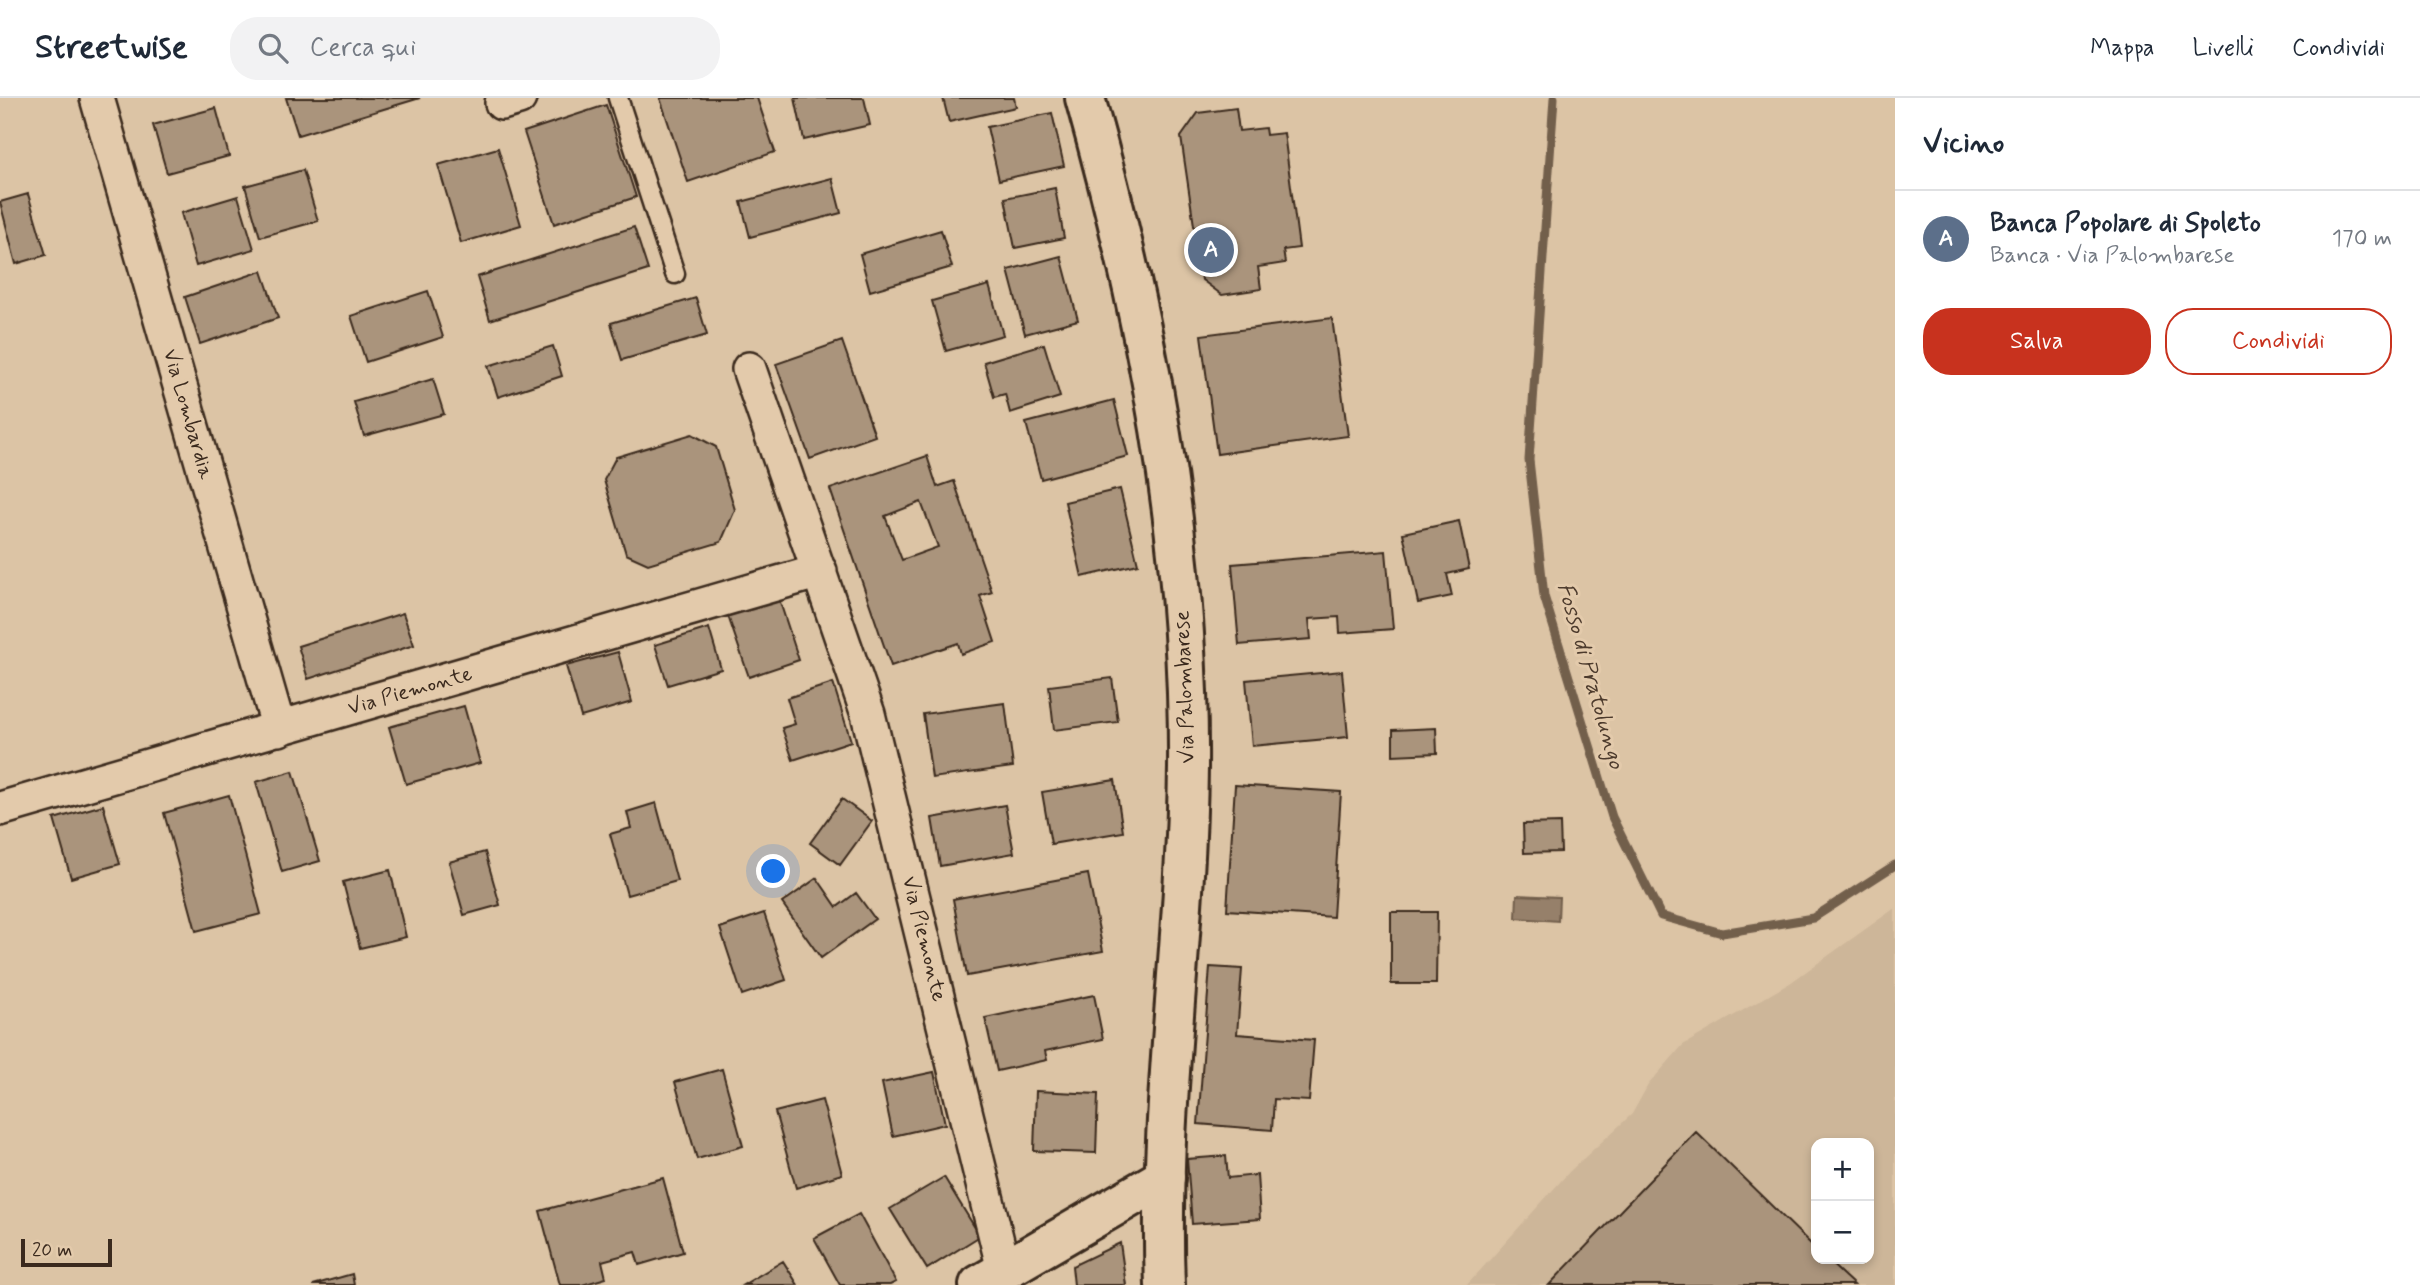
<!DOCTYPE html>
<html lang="it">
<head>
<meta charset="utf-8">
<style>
  :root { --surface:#fff; --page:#f2f2f3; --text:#1f2937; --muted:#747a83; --line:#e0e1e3; --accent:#c8321e }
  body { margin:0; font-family:Mynerve,sans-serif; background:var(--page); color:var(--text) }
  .controls { position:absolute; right:21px; bottom:21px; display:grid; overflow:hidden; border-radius:14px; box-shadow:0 4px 10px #0003 }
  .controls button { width:63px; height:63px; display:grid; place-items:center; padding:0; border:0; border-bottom:2px solid var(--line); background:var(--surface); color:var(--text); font:35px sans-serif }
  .scale { position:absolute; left:21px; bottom:18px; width:91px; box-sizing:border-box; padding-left:7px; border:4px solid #3b2a1e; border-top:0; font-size:19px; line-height:24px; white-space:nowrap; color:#3b2a1e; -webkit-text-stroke:5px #e3caab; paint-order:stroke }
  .you { position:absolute; left:774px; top:774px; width:24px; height:24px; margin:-18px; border:5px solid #fff; border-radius:50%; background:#1a73e8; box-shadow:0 0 0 10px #1a73e833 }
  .badge { display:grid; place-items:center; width:46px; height:46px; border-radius:50%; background:var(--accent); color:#fff; font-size:23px; font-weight:700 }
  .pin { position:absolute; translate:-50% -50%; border:4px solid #fff; box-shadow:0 2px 7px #0006 }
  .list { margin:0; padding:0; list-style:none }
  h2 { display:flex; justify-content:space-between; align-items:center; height:91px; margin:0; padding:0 28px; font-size:30px }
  h2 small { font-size:23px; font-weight:400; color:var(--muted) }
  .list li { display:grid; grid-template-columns:46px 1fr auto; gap:21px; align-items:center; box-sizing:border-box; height:98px; padding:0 28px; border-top:2px solid var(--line) }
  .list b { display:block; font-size:26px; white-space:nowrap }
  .list p { margin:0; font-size:23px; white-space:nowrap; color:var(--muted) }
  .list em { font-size:23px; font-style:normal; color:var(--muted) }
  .actions { display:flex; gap:14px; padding:21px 28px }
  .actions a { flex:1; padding:16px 0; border:2px solid var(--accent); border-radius:28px; text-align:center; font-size:24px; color:var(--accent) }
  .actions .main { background:var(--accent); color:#fff }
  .icon { flex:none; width:38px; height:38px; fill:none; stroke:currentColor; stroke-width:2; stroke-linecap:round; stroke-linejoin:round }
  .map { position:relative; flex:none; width:1895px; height:1187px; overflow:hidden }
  header { display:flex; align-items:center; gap:42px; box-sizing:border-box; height:98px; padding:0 35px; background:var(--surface); border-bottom:2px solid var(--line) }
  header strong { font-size:33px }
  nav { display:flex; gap:38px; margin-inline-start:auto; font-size:24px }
  .search { width:490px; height:63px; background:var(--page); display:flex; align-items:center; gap:18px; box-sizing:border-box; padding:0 24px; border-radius:28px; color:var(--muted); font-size:26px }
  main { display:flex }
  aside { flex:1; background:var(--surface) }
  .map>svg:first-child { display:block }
</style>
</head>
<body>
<header>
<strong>Streetwise</strong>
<div class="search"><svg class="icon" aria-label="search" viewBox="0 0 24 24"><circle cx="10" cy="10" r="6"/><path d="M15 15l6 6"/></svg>Cerca qui</div>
<nav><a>Mappa</a><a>Livelli</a><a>Condividi</a></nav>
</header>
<main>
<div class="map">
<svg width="1895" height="1187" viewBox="0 0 1895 1187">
  <rect width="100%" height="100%" fill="#dcc4a5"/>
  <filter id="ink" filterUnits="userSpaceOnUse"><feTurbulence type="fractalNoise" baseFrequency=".0143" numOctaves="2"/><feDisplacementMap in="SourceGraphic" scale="14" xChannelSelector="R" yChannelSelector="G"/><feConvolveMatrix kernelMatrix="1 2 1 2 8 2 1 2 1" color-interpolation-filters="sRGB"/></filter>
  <g filter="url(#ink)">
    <path fill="#cdb699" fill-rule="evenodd" d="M1895,810v377h-428l103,-114 62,-57 16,-29 35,-40 107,-62zM1816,1045h53v116h-53z"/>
    <path fill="#96806a" stroke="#725e4c" stroke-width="2" d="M1517,797l42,2 -1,24 -42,-3z"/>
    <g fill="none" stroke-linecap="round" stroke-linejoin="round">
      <path stroke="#725e4c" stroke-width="9" d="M1554,0l-25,362 15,136 68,221 49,99 61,17 91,-15 82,-53"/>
    </g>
    <path fill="#aa947c" stroke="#3b2a1e" stroke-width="2" fill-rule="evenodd" d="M286,0h134l-122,37z
      M660,0h97l18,54 -87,30z
      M795,0h69l6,27 -66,15z
      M943,0h71l2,9 -67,15z
      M606,7l30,92 -82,27 -30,-92z
      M216,10l13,48 -62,17 -14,-48z
      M1236,10l3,23 26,-3 1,7 18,-2 15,115 -16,2 2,13 -27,4 3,22 -39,6 -20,-15 -21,-143 17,-24z
      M1052,15l12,53 -65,14 -12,-53z
      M498,50l23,77 -60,18 -23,-78z
      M303,72l15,51 -58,16 -15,-51z
      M832,80l9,35 -91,24 -9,-35z
      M1055,90l9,50 -49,10 -10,-50z
      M28,96l18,61 -30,9 -16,-62z
      M238,98l16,53 -58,17 -15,-53z
      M634,129l14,43 -158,50 -13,-43z
      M941,132l11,37 -82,24 -10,-37z
      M1061,158l17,64 -53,14 -17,-64z
      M262,173l16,47 -78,26 -15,-47z
      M989,187l14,50 -57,16 -14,-50z
      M428,193l15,46 -77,25 -15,-46z
      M696,200l11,37 -85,25 -11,-37z
      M1332,220l16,118 -131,18 -16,-119z
      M842,243l33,95 -65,23 -34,-95z
      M1044,246l16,53 -50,16 -5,-19 -11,3 -10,-35z
      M553,248l9,30 -64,21 -10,-31z
      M433,281l11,35 -80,22 -10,-34z
      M1114,302l14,56 -87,23 -15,-56z
      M692,336l24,13 19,63 -14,32 -73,22 -22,-10 -22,-74 12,-23z
      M927,358l10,31 17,-6 38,111 -12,4 15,46 -34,12 -3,-11 -67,23 -61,-177zM921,404l17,45 -36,13 -17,-44z
      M1120,391l18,75 -56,13 -17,-75z
      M1459,423l10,48 -22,5 5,22 -34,7 -15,-70z
      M1386,453l7,78 -53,4 -1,-16 -30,2 2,20 -72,6 -7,-81z
      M779,501l20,61 -50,17 -21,-61z
      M403,515l11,32 -106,34 -10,-33z
      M709,530l12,41 -53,16 -13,-40z
      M618,554l14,50 -51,15 -15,-51z
      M1342,573l6,66 -96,9 -6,-66z
      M1112,580l6,44 -64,8 -5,-44z
      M833,585l18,58 -58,19 -11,-32 13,-4 -8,-26z
      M1005,605l8,64 -81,11 -9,-64z
      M464,608l16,57 -74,21 -17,-57z
      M1436,630l1,25 -44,2v-25z
      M293,673l27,90 -38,11 -26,-90z
      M1115,682l8,52 -72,12 -9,-52z
      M1235,687l106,7 -8,125 -106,-7z
      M229,697l32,119 -65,17 -32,-118z
      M842,701l30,22 -32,44 -30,-22z
      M656,705l21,78 -50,14 -17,-61 21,-6 -4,-16z
      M103,707l17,59 -49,14 -17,-59z
      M1005,707l9,48 -74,13 -8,-48z
      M1560,725l1,29 -37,1 -1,-29z
      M485,754l15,53 -36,10 -15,-53z
      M390,772l16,67 -46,11 -17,-66z
      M1088,776l15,77 -136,25 -14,-77z
      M817,780l20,29 19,-14 19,26 -54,39 -39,-55z
      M1391,814h46l-1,72h-45z
      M764,815l22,67 -44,15 -22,-67z
      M1210,869l32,2 -5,65 77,6 -5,61 -35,-2 -2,31 -74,-6z
      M1094,897l9,44 -58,12 2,9 -50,11 -12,-53z
      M722,971l21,77 -46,13 -22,-77z
      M934,974l11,52 -52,12 -11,-53z
      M1036,993l62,3 -2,59 -62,-2z
      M822,1002l20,74 -46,14 -21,-76z
      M1696,1034l120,117v10h10l28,26h-305z
      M1226,1058l2,22 29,-3 3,44 -68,5 -5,-65z
      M944,1079l36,59 -53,33 -37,-60z
      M663,1080l20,74 -44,13 -4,-13 -33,9 4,17 -24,7h-22l-20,-74z
      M859,1116l37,68 -6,3h-50l-26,-47z
      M1120,1145l6,42h-52l-2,-19z
      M783,1163l15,24h-55z
      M352,1176l2,11h-41z"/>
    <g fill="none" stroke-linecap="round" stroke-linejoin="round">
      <defs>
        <path id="service" d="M618,0l57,176"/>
        <path id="minor" d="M97,0l182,631
          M502,5l17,-5
          M749,271l119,345 136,556
          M0,711l820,-238"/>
        <path id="tertiary" d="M979,1187l186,-108"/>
        <path id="secondary" d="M1085,0c61,219 105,442 103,670 -2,173 -30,344 -23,517"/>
      </defs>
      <use href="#service" stroke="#3b2a1e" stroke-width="23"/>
      <use href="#minor" stroke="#3b2a1e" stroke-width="38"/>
      <use href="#tertiary" stroke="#3b2a1e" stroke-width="44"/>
      <use href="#secondary" stroke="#3b2a1e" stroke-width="44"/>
      <use href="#service" stroke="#e3caab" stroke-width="18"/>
      <use href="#minor" stroke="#e3caab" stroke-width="33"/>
      <use href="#tertiary" stroke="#e3caab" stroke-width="38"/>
      <use href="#secondary" stroke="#e3caab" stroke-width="38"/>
    </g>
  </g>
  <g text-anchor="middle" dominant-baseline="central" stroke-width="6" stroke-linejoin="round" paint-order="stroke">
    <g font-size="21" fill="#3b2a1e" stroke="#e3caab">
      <text transform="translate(188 316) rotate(74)">Via Lombardia</text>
      <text transform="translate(1185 589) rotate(-92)">Via Palombarese</text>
      <text transform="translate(410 593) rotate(-16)">Via Piemonte</text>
      <text transform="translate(924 841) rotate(76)">Via Piemonte</text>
    </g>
    <g font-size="23" font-style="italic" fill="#4d3b2d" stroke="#e3caab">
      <text transform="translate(1590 578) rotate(74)">Fosso di Pratolungo</text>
    </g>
  </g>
</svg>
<div class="controls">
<button>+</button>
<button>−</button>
</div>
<div class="scale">20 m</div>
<div class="you"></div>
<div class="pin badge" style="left:1211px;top:152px;background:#5c6f8a">A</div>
</div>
<aside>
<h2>Vicino<small></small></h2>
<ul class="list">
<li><span class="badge" style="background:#5c6f8a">A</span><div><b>Banca Popolare di Spoleto</b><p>Banca · Via Palombarese</p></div><em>170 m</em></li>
</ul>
<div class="actions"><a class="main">Salva</a><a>Condividi</a></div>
</aside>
</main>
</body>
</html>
